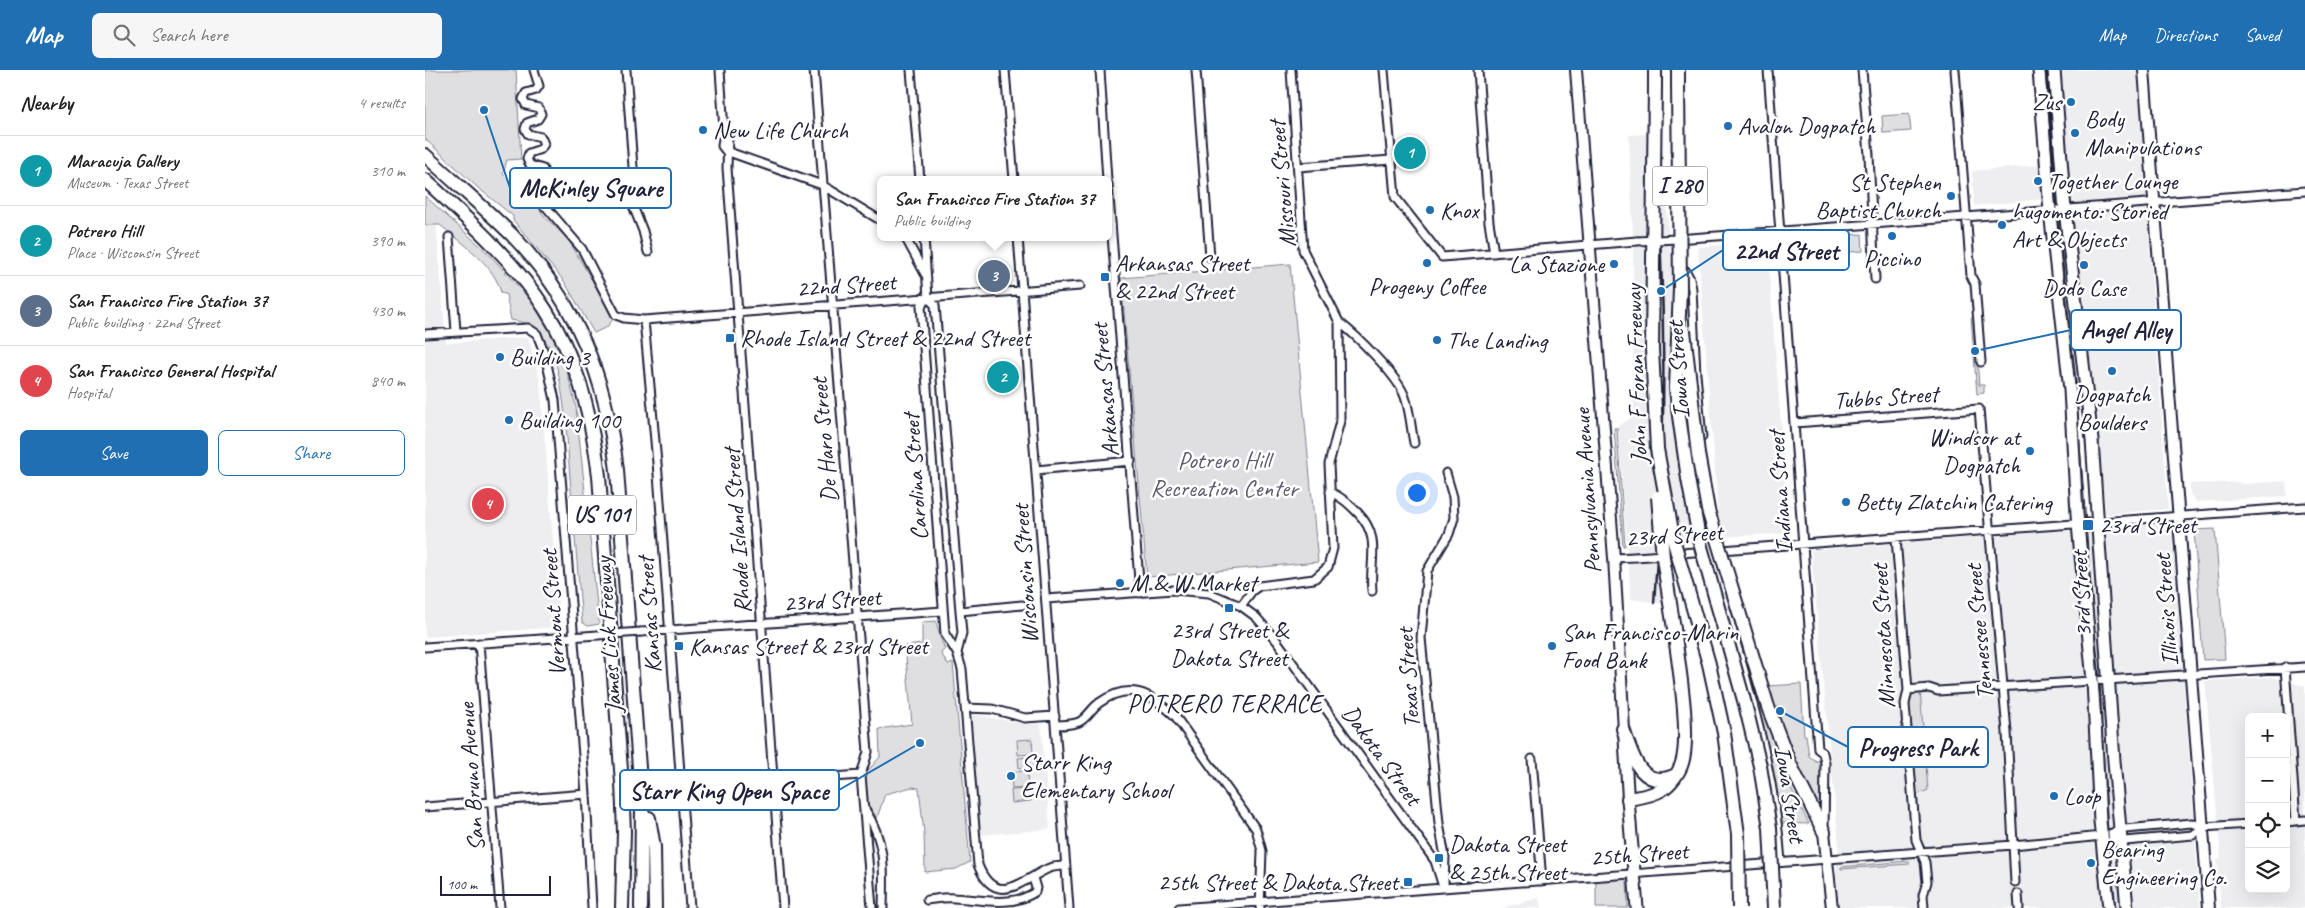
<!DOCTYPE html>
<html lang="en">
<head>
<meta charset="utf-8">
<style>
  :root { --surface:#fff; --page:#f6f6f6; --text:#222; --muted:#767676; --line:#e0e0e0; --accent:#1f6fb2 }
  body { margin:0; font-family:Caveat,sans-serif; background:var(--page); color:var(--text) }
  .controls { position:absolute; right:15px; bottom:15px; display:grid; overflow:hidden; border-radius:8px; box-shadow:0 5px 20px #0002 }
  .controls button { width:45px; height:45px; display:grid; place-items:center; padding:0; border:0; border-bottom:1px solid var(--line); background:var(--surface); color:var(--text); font:25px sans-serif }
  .scale { position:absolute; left:15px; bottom:12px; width:111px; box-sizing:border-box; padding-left:5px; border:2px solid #22223b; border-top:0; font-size:14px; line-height:18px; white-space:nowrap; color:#22223b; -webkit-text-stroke:4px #fff; paint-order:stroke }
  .you { position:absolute; left:991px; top:422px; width:18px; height:18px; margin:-12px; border:4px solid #fff; border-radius:50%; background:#1a73e8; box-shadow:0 0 0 8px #1a73e833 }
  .badge { display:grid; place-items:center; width:32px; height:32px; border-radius:50%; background:var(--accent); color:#fff; font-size:16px; font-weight:700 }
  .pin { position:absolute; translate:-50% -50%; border:2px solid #fff; box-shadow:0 1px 5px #0006 }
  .popup { position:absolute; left:452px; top:106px; width:235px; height:65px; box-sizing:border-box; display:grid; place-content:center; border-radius:8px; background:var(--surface); filter:drop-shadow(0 1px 4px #0005); font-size:16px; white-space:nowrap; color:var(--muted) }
  .popup b { font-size:19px; color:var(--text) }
  .popup::after { content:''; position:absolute; left:50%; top:100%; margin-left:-10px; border:10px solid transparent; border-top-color:var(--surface) }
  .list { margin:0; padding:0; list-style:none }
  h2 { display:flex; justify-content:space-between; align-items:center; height:65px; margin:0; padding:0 20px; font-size:21px }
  h2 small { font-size:16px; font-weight:400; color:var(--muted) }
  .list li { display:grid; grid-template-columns:32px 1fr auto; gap:15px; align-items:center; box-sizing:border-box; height:70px; padding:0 20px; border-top:1px solid var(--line) }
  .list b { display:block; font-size:19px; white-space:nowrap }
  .list p { margin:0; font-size:16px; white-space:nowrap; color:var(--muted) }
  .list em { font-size:16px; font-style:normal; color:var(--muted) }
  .actions { display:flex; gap:10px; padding:15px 20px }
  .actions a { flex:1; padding:11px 0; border:1px solid var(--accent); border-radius:8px; text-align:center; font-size:18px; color:var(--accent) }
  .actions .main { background:var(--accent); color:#fff }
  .icon { flex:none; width:28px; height:28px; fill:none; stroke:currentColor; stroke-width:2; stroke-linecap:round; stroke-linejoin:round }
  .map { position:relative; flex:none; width:1880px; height:838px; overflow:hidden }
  header { display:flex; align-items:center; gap:30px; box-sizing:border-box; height:70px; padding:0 25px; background:var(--accent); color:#fff }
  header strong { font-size:24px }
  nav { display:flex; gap:28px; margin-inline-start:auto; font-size:18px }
  .search { width:350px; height:45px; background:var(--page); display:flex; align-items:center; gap:12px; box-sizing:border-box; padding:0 18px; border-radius:8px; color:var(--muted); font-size:19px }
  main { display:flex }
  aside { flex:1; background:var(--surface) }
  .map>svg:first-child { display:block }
</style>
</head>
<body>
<header>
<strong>Map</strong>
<div class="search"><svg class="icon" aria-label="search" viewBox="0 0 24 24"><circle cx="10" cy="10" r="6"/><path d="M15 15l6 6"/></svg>Search here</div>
<nav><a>Map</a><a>Directions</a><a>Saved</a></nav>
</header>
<main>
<aside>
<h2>Nearby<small>4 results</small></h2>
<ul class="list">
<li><span class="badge" style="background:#0f9aa8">1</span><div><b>Maracuja Gallery</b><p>Museum · Texas Street</p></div><em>310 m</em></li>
<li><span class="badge" style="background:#0f9aa8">2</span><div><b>Potrero Hill</b><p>Place · Wisconsin Street</p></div><em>390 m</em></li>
<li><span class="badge" style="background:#5c6f8a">3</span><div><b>San Francisco Fire Station 37</b><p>Public building · 22nd Street</p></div><em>430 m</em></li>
<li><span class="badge" style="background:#e0444e">4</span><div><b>San Francisco General Hospital</b><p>Hospital</p></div><em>840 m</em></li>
</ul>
<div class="actions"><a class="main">Save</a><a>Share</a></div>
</aside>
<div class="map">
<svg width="1880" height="838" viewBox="0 0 1880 838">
  <rect width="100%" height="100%" fill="#fff"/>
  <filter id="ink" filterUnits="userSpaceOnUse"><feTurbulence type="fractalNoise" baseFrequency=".02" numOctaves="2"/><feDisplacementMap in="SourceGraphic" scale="10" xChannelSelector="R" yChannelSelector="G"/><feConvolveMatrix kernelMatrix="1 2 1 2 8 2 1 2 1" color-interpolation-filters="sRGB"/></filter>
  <g filter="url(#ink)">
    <path fill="#eeeef1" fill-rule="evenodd" d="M1635,0h77l31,439 -62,5 -36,-307z
      M1236,63l32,410 -22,2 -6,59 -34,-5 -13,-173 15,-9v-180l-4,-102z
      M1616,95l3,34 -70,7 -2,-35z
      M0,140l11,12 10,121 82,-6 12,43 20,247 -135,10z
      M1342,171l22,292 -69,4 -22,-290z
      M1861,411l1,15 -90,6 -7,-8v-10l48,-2 5,2z
      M1747,453l28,385h-361l-3,-36 3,-26 -28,-296z
      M1847,607l33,9v222h-84l-4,-49 4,-1 -16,-177zM1824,647h37v172h-37z
      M547,644l53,10h16l9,105 -70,6z
      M1114,828l2,10h-40z"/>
    <path fill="#dfdfe2" stroke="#80808e" d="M0,0h91l5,89 -14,1 -4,14 20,21 5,-3 17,25 23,22 46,79 -7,9 -13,6 -30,-52 -51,-61v-4l-36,-29 -52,-48z
      M1484,44l2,17 -28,2 -1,-17z
      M0,126l63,57 45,50 28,44 15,60 23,217 -11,2 -6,-4c-4,-48 -8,-96 -12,-144 -3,-35 -5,-111 -25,-138 -10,-14 -18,-18 -34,-20l-5,-26 -5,-1c-5,-27 -41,-52 -61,-68h-15z
      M1437,164l1,17 -71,5 -1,-17z
      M865,194l28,298 -171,15 -26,-299z
      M1549,247l5,68h5v8l-7,1 -6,-76z
      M1189,358h3l8,118h-2z
      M1790,459l10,130 -22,1 -9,-130z
      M511,551l4,16 5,12 -4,4 7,12 5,-2 17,199 -14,7 -31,3 -1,-39 -5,-45 -7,-1 -27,7 -8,24 -9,-13 -4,-30 16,-18 -1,-28 33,-5 -7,-78 17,-2v-22z
      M1376,614l3,51h2l3,21 7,5h5v44l-6,-3 -31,-62 -11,7 6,17 30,60 -32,-1 -27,-136z
      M1495,620l8,100 -12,5 -8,-92 1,-7 6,-5z
      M607,669l1,15 -15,1 -1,-15z
      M613,686l1,11 -20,1 -1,-10z
      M602,701l1,17 -16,1 -1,-17z
      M605,719l1,12 -19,2 -1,-13z
      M1484,791v3l-68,5v-2z
      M1202,809l1,29h-32v-27z"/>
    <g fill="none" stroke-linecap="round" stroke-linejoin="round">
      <defs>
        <path id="street" d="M109,0l5,16 -3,4 -10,3 -3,6 3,6 13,3 2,6 -3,5 -11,4 -2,6 3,5 13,3 3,7 -3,5 -12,4 -2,6 3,6 13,4 1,37
          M201,0l8,111 -3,20 12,30 5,21
          M295,0l4,61 4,6 -1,31 56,740
          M389,0l54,682 -7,23 11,133
          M486,0l9,110
          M580,0l9,110
          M675,0l7,110
          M771,0l14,187
          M959,0l11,127 47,60 195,-16
          M1053,0l11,152 5,31
          M1343,0l50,679 5,4 2,10 -1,66
          M1437,0l7,85 6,124
          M1530,0l16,206 4,8 6,78
          M299,61l-2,15 4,5
          M301,81l96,34 58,35
          M873,97l93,-7
          M683,114l32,409
          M111,125l46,54 34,66 8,3 20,2 436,-34
          M24,167l7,94
          M480,167l20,37
          M499,167l4,61 7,7 25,306 2,22 -5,20
          M593,167l51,671
          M1252,169l628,-48
          M1260,200l5,9 2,10 4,85 6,63
          M503,228l-7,8 24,328 12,19 5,16 16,196c17,43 44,16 69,4 6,-3 13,-3 19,-3
          M219,250l14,154 32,434
          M914,252c18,14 59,54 66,75 5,14 6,31 9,46
          M0,264l103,-6 9,6 8,21 10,45 31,394 6,114
          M1370,353l184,-14 28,323 8,150
          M611,400l95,-9
          M905,422c12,5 19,12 28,21 24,25 11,46 14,78
          M1281,451l4,30c28,103 64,204 71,311
          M1471,468l12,152 -3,14 11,136 9,22 2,20 -4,13 1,13
          M1242,484l638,-47
          M1189,488l21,-1
          M621,529l128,-9 35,3 32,13 15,11 21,24 158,220 8,26
          M816,536l11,-15 7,-5 55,-7 14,-12 5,-19 -4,-84 11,-43 -1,-99 -36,-72 -12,-180
          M535,541l62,-6
          M216,562l302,-21
          M54,573l21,265
          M0,577l173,-12
          M1860,597l11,154
          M1483,620l21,-2 9,3 367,-24
          M540,638l27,1 33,9 30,-2
          M630,655c8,0 16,0 24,-3 9,-5 12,-13 20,-19 30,-22 52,-10 76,13l81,113 6,22 -2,57
          M1107,689l10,122
          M256,718l180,-13
          M0,737l161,-13
          M440,739c21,34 19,60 18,99
          M1861,752l19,-2
          M1677,767l23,4 68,-6 10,-8
          M1019,814l1,-27 -6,-34 -18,-185 6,-67 22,-37 5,-16 -1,-21 -7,-24
          M1593,824l1,14
          M502,830c9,-1 18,-3 27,-2 25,1 58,10 81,-6l1,-4 -3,-10
          M754,838l834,-63 89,-9 23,-7 67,-6 11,4 46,-3"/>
        <path id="secondary" d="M1151,0l38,488 14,241
          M1719,0l65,838
          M1399,762l8,76"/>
        <path id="primary" d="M1614,0l11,141 20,179 7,124 16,167 7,140 9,87
          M1629,0l11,140 27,230 22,321 13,147
          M1203,729l9,109"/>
        <path id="highway" d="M1230,0v16
          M1253,0v14
          M0,85c29,27 59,52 87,80 65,68 94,142 105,235l25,338 -1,100
          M0,110c106,96 156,149 174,296l23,307 2,49 -2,76
          M1198,659c9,25 17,63 53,46
          M1364,692l35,70
          M1203,729c11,-2 23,-3 33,-9 9,-5 18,-17 21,-27 9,-29 -4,-102 -8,-134
          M224,748l5,29 1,61"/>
      </defs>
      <use href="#street" stroke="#22223b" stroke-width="11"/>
      <use href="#secondary" stroke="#22223b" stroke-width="14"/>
      <use href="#primary" stroke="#22223b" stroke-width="15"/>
      <use href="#highway" stroke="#22223b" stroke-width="16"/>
      <use href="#street" stroke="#fff" stroke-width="7"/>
      <use href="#secondary" stroke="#fff" stroke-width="10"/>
      <use href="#primary" stroke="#fff" stroke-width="11"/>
      <use href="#highway" stroke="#fff" stroke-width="12"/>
      <path stroke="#22223b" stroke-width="1" d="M1620,0l12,154 20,181 26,341 7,120 5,42"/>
      <path stroke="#22223b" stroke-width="2.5" d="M1229,77c13,152 12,304 0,456"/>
      <defs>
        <path id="street-bridge" d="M1212,171l40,-2
          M1210,487l29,-2
          M173,565l43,-3"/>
        <path id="highway-bridge" d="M1253,14l2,205 -4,99 3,28 9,63 12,64 45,161 15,62 10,62 4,80
          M1230,16l-3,263 5,100 17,93 35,122 15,69 14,101 1,74
          M1259,261l14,123 10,56 60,197 21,55
          M1233,427l5,61 11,71"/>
      </defs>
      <use href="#street-bridge" stroke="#22223b" stroke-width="11" stroke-linecap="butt"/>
      <use href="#highway-bridge" stroke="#22223b" stroke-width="16" stroke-linecap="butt"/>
      <use href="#street-bridge" stroke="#fff" stroke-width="7"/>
      <use href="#highway-bridge" stroke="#fff" stroke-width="12"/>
    </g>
  </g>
  <g fill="#1f6fb2" stroke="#fff" stroke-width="2">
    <circle cx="1646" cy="32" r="5"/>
    <circle cx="1303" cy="56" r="5"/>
    <circle cx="278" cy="60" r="5"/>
    <circle cx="1650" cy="63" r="5"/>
    <circle cx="1613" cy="111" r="5"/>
    <circle cx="1526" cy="126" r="5"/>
    <circle cx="1005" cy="140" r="5"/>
    <circle cx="1577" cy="155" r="5"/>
    <circle cx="1467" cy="166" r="5"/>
    <circle cx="1002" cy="193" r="5"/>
    <circle cx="1189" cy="194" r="5"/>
    <circle cx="1659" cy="195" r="5"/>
    <rect x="675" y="202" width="10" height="10" rx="2.5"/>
    <rect x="300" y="263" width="10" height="10" rx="2.5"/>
    <circle cx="1012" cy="270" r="5"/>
    <circle cx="75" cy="287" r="5"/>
    <circle cx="1687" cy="301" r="5"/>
    <circle cx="84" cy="350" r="5"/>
    <circle cx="1605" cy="381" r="5"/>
    <circle cx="1421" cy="432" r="5"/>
    <rect x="1657" y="449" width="12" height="12" rx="2.5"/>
    <circle cx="695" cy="513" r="5"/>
    <rect x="799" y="533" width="10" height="10" rx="2.5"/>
    <rect x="249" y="571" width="10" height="10" rx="2.5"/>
    <circle cx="1127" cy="576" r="5"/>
    <circle cx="586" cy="706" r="5"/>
    <circle cx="1629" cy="726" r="5"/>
    <rect x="1009" y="783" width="10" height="10" rx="2.5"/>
    <circle cx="1666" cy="793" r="5"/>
    <rect x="978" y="807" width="10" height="10" rx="2.5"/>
  </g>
  <g text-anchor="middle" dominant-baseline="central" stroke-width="5" stroke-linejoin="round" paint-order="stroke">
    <g fill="#fff" stroke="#646476" stroke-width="1">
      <rect x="1227.5" y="96.5" width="55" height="39" rx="4"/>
      <rect x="143" y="425.5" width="68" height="39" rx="4"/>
    </g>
    <g font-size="22" font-weight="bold" fill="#22223b">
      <text x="1255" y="116">I 280</text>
      <text x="177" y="445">US 101</text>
    </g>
    <g font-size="24" fill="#22223b" stroke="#fff" text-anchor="start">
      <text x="1636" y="32" text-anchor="end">Zus</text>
      <text x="1660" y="49">Body<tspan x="1660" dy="28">Manipulations</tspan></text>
      <text x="1313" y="56">Avalon Dogpatch</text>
      <text x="288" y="60">New Life Church</text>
      <text x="1623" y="111">Together Lounge</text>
      <text x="1516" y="112" text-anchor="end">St Stephen<tspan x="1516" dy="28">Baptist Church</tspan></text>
      <text x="1015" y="140">Knox</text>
      <text x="1587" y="141">hugomento: Storied<tspan x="1587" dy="28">Art &amp; Objects</tspan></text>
      <text x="1467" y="188" text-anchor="middle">Piccino</text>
      <text x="690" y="193">Arkansas Street<tspan x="690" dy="28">&amp; 22nd Street</tspan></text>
      <text x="1179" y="194" text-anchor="end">La Stazione</text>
      <text x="1002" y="216" text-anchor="middle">Progeny Coffee</text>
      <text x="1659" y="218" text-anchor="middle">Dodo Case</text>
      <text x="315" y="268">Rhode Island Street &amp; 22nd Street</text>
      <text x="1022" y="270">The Landing</text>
      <text x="85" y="287">Building 3</text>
      <text x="1687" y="324" text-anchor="middle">Dogpatch<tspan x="1687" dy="28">Boulders</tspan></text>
      <text x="94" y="350">Building 100</text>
      <text x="1595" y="367" text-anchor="end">Windsor at<tspan x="1595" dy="28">Dogpatch</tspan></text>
      <text x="1431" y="432">Betty Zlatchin Catering</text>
      <text x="1674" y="455">23rd Street</text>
      <text x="705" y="513">M &amp; W Market</text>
      <text x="804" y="560" text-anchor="middle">23rd Street &amp;<tspan x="804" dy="28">Dakota Street</tspan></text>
      <text x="1137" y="562">San Francisco-Marin<tspan x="1137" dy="28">Food Bank</tspan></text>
      <text x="264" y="576">Kansas Street &amp; 23rd Street</text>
      <text x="596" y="692">Starr King<tspan x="596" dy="28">Elementary School</tspan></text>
      <text x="1639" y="726">Loop</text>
      <text x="1024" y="774">Dakota Street<tspan x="1024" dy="28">&amp; 25th Street</tspan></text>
      <text x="1676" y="779">Bearing<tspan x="1676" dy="28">Engineering Co.</tspan></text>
      <text x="973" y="812" text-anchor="end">25th Street &amp; Dakota Street</text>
    </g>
    <g font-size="24" fill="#22223b" stroke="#fff">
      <text transform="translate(857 114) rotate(-95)">Missouri Street</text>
      <text transform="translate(421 215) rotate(-4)">22nd Street</text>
      <text transform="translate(1253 300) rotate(-94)">Iowa Street</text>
      <text transform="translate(1211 304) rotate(-92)">John F Foran Freeway</text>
      <text transform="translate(680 320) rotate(-95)">Arkansas Street</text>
      <text transform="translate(1461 327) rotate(-4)">Tubbs Street</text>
      <text transform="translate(399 370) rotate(-95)">De Haro Street</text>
      <text transform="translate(490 407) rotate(-94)">Carolina Street</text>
      <text transform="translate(1162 421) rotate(-94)">Pennsylvania Avenue</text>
      <text transform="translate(1355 422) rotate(-94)">Indiana Street</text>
      <text transform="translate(312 461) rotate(-94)">Rhode Island Street</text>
      <text transform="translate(1249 465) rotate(-4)">23rd Street</text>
      <text transform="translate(600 504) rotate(-94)">Wisconsin Street</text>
      <text transform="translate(1656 524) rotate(-93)">3rd Street</text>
      <text transform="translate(407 530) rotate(-4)">23rd Street</text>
      <text transform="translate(1741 540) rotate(-94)">Illinois Street</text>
      <text transform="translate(128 543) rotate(-94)">Vermont Street</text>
      <text transform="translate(224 545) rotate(-94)">Kansas Street</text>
      <text transform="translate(1554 562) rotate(-95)">Tennessee Street</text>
      <text transform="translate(183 565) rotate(-94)">James Lick Freeway</text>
      <text transform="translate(1458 566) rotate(-93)">Minnesota Street</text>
      <text transform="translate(983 608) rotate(-94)">Texas Street</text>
      <text transform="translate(957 685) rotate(54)">Dakota Street</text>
      <text transform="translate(46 707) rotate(-94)">San Bruno Avenue</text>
      <text transform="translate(1365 724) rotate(81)">Iowa Street</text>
      <text transform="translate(1214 784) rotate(-4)">25th Street</text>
    </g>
    <g font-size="24" fill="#5b5b6d" stroke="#fff">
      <text x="799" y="390">Potrero Hill<tspan x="799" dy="28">Recreation Center</tspan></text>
    </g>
    <g font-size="25" letter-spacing="1" fill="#22223b" stroke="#fff">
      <text x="800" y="634">POTRERO TERRACE</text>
    </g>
  </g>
  <path fill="none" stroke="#1f6fb2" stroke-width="2" d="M59 40L85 118M1236 221L1298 180M1550 281L1646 260M1355 641L1423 677M495 673L414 720"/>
  <g fill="#1f6fb2" stroke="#fff" stroke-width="2">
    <circle cx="59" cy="40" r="5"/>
    <circle cx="1236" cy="221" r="5"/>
    <circle cx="1550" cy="281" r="5"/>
    <circle cx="1355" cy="641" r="5"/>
    <circle cx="495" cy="673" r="5"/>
  </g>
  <g fill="#fff" stroke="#1f6fb2" stroke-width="2">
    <rect x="85" y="98" width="161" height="40" rx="5"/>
    <rect x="1298" y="160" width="126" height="40" rx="5"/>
    <rect x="1646" y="240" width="110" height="40" rx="5"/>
    <rect x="1423" y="657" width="140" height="40" rx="5"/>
    <rect x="195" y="700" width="219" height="40" rx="5"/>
  </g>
  <g font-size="25" text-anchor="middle" font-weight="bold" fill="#22223b">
    <text x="166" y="126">McKinley Square</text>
    <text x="1361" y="189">22nd Street</text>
    <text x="1701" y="268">Angel Alley</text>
    <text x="1493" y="686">Progress Park</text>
    <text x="304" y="729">Starr King Open Space</text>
  </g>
</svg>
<div class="controls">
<button>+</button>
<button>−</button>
<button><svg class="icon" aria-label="locate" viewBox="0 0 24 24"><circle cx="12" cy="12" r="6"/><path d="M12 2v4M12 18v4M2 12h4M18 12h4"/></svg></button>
<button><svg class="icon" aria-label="layers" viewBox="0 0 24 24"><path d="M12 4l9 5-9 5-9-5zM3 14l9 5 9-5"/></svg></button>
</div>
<div class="scale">100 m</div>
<div class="you"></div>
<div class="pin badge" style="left:985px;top:83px;background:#0f9aa8">1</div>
<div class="pin badge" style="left:578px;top:307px;background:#0f9aa8">2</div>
<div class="pin badge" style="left:569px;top:206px;background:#5c6f8a">3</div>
<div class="popup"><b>San Francisco Fire Station 37</b>Public building</div>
<div class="pin badge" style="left:63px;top:434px;background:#e0444e">4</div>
</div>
</main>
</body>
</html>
